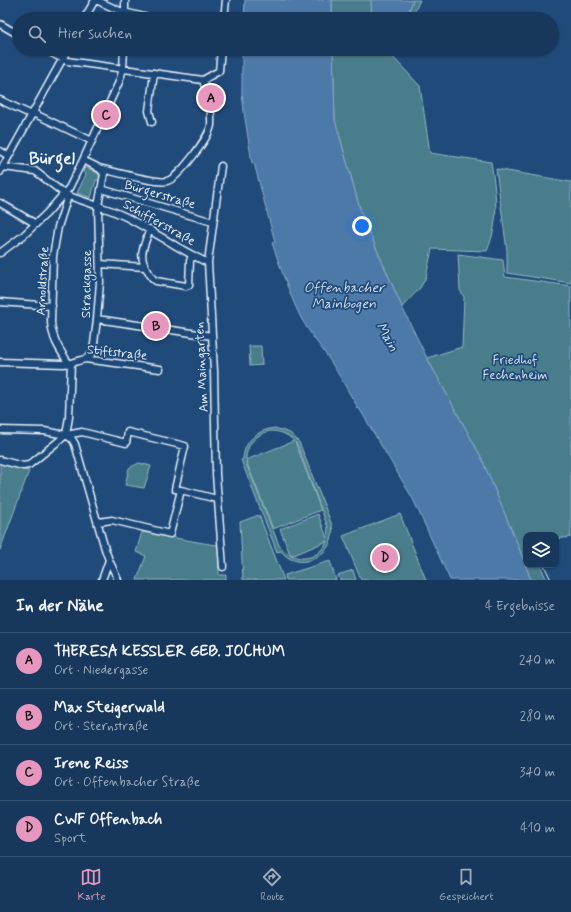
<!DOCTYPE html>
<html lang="de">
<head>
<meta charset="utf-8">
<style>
  :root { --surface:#17385c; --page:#203f62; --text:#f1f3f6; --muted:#9eacbb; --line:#365272; --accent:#e797bd }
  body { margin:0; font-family:Mynerve,sans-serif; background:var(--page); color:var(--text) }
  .controls { position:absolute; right:12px; bottom:12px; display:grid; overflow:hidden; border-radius:8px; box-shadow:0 1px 3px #0004 }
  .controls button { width:36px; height:36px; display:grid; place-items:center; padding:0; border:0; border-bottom:1px solid var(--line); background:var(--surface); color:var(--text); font:20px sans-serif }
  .you { position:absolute; left:362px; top:226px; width:14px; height:14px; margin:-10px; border:3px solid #fff; border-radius:50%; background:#1a73e8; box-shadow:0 0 0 6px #1a73e833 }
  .badge { display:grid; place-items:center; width:26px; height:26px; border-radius:50%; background:var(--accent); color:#111; font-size:13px; font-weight:700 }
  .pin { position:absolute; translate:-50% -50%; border:2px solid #fff; box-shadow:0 1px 4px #0006 }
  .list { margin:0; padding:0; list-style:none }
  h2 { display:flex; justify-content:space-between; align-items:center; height:52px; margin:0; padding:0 16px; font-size:17px }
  h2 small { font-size:13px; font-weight:400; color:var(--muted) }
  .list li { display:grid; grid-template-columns:26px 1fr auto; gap:12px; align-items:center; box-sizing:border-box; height:56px; padding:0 16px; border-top:1px solid var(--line) }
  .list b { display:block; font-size:15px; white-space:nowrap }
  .list p { margin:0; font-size:13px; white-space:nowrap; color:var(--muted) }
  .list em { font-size:13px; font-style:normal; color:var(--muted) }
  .icon { flex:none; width:22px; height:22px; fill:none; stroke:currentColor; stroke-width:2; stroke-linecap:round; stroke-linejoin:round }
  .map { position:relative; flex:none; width:571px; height:580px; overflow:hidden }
  .search { position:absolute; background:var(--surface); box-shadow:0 1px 3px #0004; left:12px; right:12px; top:12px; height:44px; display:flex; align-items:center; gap:10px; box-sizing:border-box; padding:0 14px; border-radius:22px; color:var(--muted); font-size:15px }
  .sheet { height:276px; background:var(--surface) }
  nav { display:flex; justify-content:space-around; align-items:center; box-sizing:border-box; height:56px; border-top:1px solid var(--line); background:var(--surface); font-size:11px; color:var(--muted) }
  nav a { display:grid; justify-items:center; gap:2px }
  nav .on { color:var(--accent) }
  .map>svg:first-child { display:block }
</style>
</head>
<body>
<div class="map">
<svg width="571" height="580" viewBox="0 0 571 580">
  <rect width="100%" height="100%" fill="#1f4a7a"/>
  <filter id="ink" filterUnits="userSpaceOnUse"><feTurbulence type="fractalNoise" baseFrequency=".025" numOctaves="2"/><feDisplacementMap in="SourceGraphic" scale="8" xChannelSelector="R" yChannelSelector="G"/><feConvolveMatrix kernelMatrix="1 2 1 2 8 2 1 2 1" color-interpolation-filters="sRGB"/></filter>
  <g filter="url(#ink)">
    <path fill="#497d8b" stroke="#98b7c2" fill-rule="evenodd" d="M332,0h39l1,19h-40z
      M413,0h7l-9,19h-5z
      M333,49h63l-4,7 28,30 10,67 61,9c5,32 9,58 -4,89l-55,-2 -6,28 -6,11 -18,19 -40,-91 -27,-96z
      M85,167l13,6 2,4v4l-4,-1 -5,18 -14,-5 9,-19 -3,-2z
      M496,169l75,13v101l-64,-10v-22z
      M458,254l45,6 2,17 66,9v251l-15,2v-4h-30v30h14l7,15h-16l-14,-37 -36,-86 -54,-99 35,-11 2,-50 -4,-7z
      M249,346h12l1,19 -12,1z
      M275,428l15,5 9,9 33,83c6,29 -32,50 -51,26l-4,1 -36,-92 2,-1c1,-18 14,-29 32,-31zM270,431c10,0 17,3 24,10l-48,19c0,-15 9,-25 24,-29zM295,442l3,4 30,82 -1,10 -9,-24 -38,15 10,25 4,1 33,-14c-10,22 -34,22 -48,4l-32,-79 -1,-5 27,68 48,-19z
      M139,463l12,3 -7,22 -19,-3 4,-17z
      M0,464l29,7 -29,79z
      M400,514l26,66h-65l-18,-44z
      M259,515l25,65h-41l-3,-58z
      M142,532l67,12 9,1 1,30h7v5h-89l9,-24 -10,-4z
      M330,561l6,19h-50l-1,-5z
      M353,570l3,10h-16l-2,-5z"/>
    <path fill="#4d79a8" stroke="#8ba9c8" d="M245,0h87v19h-88z
      M371,0h42l-7,19h-34z
      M242,49h91l2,71 27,96 40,91 25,51 54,99 36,86 14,37h-81l-37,-81 -54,-91 -2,1 -1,-2 1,-1c-10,-16 -18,-32 -28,-47 -9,-14 -20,-26 -28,-41 -12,-24 -20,-50 -29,-75l3,-1 -21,-79h-2l-8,-51 -2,-19z"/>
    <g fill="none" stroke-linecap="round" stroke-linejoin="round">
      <defs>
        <path id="street" d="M96,0l24,11 33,8
          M84,19l11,-19
          M125,19v-19
          M224,19l2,-19
          M0,24l19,11
          M44,49l23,12 136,19 16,-9 2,-22
          M0,100l32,15
          M33,113l59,28
          M152,122l-3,-11 5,-38
          M0,151l9,5
          M221,166l-13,96 6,109 2,103 7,93
          M3,167l32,4 31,24 32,11 6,-32c-3,-7 -14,-10 -21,-14
          M98,168c14,3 58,16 69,13 11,-2 43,-45 44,-56 1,-16 -3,-30 -8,-45
          M0,172l68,-123
          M101,189l112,33
          M68,196l-10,31 -5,29 -2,66c1,17 9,28 18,42
          M0,203l36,21
          M150,229c-6,17 -13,27 -2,42 2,4 4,8 8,10l30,5 3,-1 1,-24 2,-6
          M0,253l24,-18 23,-22 22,-25 14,-28 36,-78 4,-13 1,-20
          M100,264l45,3
          M0,302l52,4
          M97,319l115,17
          M85,359l5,-3 3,-4 4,-33 3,-37 -2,-76c28,8 45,21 70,35 11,7 24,14 36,20l4,1
          M0,362l63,2 8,-1 14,-4 75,10
          M71,363l-2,54 -3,18 6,4 3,5 30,105 4,11 9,20
          M0,430l44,1 22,4
          M0,460l23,6 6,-1 37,-30 16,-3 44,11 2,-11 57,14 -10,43 6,1
          M98,522l14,-2 58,14 11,-44 36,9
          M102,580l7,-20"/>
      </defs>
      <use href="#street" stroke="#e8f1f8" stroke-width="9"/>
      <use href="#street" stroke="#1f4a7a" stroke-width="6"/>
      <path stroke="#e8f1f8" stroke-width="1" d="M544,565l7,15"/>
    </g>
  </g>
  <g text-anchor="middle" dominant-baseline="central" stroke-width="3.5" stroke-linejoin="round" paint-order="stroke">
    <g font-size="13" fill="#e8f1f8" stroke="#1f4a7a">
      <text transform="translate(160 195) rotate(16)">Bürgerstraße</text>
      <text transform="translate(159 223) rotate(29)">Schifferstraße</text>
      <text transform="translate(43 281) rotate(-87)">Arnoldstraße</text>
      <text transform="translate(87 284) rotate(-89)">Strackgasse</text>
      <text transform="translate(117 353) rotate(6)">Stiftstraße</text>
      <text transform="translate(202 367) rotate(-93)">Am Maingarten</text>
    </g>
    <g font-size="13" fill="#d0e0e8" stroke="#1f4a7a">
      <text x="515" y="360">Friedhof<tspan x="515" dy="15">Fechenheim</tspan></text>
    </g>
    <g font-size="14" font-style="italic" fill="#d1dfec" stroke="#1f4a7a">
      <text x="344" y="288">Offenbacher<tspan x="344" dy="16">Mainbogen</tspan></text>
      <text transform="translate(387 337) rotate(61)">Main</text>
    </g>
    <g font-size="17" font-weight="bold" fill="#e8f1f8" stroke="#1f4a7a">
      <text x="52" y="159">Bürgel</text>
    </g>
  </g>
</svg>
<div class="controls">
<button><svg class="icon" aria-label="layers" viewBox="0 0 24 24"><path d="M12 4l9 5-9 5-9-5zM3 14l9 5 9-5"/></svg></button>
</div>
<div class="you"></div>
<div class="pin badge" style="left:211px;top:98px">A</div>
<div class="pin badge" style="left:156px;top:326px">B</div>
<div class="pin badge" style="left:106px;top:115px">C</div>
<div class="pin badge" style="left:385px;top:558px">D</div>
<div class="search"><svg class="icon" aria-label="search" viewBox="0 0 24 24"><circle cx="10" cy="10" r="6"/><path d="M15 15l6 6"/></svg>Hier suchen</div>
</div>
<section class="sheet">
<h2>In der Nähe<small>4 Ergebnisse</small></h2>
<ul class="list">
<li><span class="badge">A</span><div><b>THERESA KESSLER GEB. JOCHUM</b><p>Ort · Niedergasse</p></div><em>240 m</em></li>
<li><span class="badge">B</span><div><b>Max Steigerwald</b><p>Ort · Sternstraße</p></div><em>280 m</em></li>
<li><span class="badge">C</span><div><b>Irene Reiss</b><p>Ort · Offenbacher Straße</p></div><em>340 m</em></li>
<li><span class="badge">D</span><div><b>CWF Offenbach</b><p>Sport</p></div><em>410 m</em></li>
</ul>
</section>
<nav>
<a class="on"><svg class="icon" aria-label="map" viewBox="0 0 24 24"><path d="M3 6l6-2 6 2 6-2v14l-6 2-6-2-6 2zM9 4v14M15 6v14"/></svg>Karte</a>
<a><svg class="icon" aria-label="directions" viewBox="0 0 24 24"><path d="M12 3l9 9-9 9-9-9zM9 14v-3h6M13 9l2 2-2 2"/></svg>Route</a>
<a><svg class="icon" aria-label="saved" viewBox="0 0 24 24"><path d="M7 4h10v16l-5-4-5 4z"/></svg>Gespeichert</a>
</nav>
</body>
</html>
